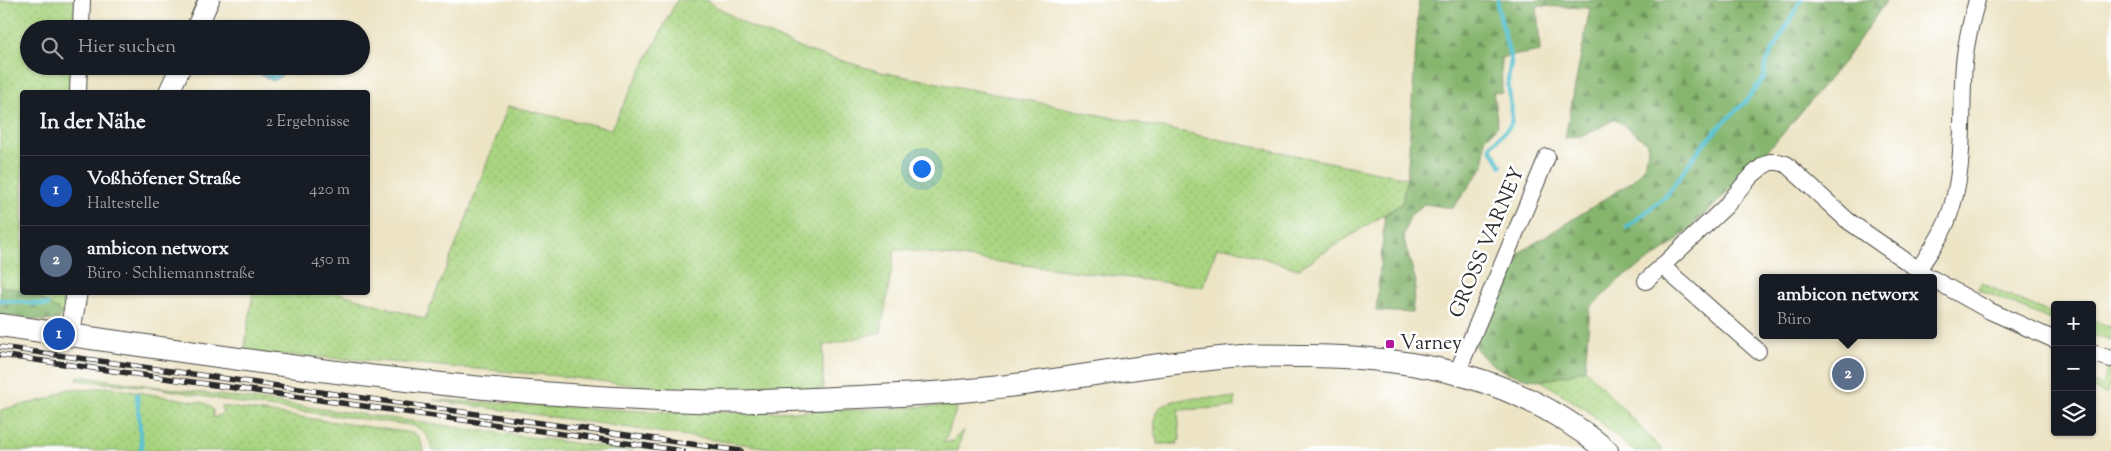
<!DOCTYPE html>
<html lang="de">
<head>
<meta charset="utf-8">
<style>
  :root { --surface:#171b24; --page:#20242c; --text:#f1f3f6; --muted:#9ea1a6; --line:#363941; --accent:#7c3aed }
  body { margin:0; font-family:"Sorts Mill Goudy",serif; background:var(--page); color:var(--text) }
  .controls { position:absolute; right:15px; bottom:15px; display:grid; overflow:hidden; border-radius:5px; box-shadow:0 1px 4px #0004 }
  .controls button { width:45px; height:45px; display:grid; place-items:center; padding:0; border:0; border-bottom:1px solid var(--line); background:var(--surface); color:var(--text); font:25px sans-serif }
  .you { position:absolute; left:921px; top:168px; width:18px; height:18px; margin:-12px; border:4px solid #fff; border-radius:50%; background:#1a73e8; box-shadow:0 0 0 8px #1a73e833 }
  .badge { display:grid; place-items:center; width:32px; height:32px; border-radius:50%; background:var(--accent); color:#fff; font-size:16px; font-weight:700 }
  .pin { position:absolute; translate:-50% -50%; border:2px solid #fff; box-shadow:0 1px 5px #0006 }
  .popup { position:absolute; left:1759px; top:274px; width:178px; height:65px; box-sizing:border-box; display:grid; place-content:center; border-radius:5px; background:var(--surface); filter:drop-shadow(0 1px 4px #0005); font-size:16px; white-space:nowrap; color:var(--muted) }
  .popup b { font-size:19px; color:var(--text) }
  .popup::after { content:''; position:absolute; left:50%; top:100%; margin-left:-10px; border:10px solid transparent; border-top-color:var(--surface) }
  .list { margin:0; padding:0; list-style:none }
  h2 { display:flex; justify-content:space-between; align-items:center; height:65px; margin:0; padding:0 20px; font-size:21px }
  h2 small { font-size:16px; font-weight:400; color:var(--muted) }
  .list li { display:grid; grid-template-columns:32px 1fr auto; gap:15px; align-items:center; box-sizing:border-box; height:70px; padding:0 20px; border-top:1px solid var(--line) }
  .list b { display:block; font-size:19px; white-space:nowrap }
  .list p { margin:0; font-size:16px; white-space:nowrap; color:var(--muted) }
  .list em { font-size:16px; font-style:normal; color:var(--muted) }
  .icon { flex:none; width:28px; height:28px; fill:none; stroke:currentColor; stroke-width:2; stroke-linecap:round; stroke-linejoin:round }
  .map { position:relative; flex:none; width:2111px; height:451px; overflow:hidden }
  .search { position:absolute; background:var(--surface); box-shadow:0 1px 4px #0004; left:20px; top:20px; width:350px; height:55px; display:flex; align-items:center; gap:12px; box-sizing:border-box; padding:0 18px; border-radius:28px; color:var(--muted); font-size:19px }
  .panel { position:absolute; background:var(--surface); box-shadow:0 1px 4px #0004; left:20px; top:90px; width:350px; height:205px; border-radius:5px }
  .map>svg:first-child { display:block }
</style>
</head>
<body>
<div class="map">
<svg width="2111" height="451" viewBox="0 0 2111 451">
  <defs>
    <pattern id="green-dots" width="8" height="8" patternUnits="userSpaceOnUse" patternTransform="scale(1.25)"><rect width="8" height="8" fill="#a9d480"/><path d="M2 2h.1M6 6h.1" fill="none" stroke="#92b66f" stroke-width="1.8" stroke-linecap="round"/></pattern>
    <pattern id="forest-firs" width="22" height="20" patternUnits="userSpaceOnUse" patternTransform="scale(1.25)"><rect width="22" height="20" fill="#86b66e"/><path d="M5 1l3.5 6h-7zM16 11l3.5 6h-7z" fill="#6e945b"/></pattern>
    <pattern id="water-ripples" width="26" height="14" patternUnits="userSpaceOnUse" patternTransform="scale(1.25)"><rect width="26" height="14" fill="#56c1d0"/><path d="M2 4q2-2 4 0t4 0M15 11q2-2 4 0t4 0" fill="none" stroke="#479da9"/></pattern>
  </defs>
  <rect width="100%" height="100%" fill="#fff"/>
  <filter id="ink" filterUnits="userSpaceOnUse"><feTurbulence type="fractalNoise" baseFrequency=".02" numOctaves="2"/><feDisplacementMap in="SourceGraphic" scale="10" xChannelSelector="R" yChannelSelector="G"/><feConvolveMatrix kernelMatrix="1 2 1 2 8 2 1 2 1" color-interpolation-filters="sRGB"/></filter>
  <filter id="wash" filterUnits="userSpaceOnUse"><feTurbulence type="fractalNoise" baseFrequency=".0096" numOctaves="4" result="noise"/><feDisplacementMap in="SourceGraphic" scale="20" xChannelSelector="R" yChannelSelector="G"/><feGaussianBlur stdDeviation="1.12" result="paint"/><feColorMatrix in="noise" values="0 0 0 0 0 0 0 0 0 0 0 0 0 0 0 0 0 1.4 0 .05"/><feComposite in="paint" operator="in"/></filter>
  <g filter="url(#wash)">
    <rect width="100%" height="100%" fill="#ece4c5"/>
    <path fill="url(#green-dots)" stroke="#6a8056" d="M0,0h79v29h-50v37h47l-1,26h-53v199l-22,-5z
      M677,0h28l46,27 54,23 76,22 150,29 376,77 -5,25 -104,66 -67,-21h-14l-14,39 -308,-38 -14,83 -58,14v43l-25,2h-113l-137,-16 -143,-12 -161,-11 9,-59h86l86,26 37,-89 46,-124 103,23z
      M1981,283l74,32v7l-77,-33z
      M27,293h43l-3,12 -4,9 -23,-17z
      M2093,320l18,7v13l-19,-5z
      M2108,366h3v17l-5,11 -14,-5v-7l10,3z
      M1585,369l78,82h-30l-45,-40 -48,-31 19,-3z
      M78,376l555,75h-200c-4,-13 -7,-22 -22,-26l-167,-21 -85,-16 -82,-8z
      M106,387l98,16c7,3 11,7 9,15l10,-5 -2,-7 191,27 7,4 5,14h-424v-41l48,-11 20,-10 18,1z
      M1235,398v9l-57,3 2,30 -3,1 1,3h-21c-1,-9 -4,-23 -1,-31 7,-19 61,-15 79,-15z
      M433,400c71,3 141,8 211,11 105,4 210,-1 314,-6l-14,38 8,-2 11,-11 -5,21h-166z"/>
    <path fill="url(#forest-firs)" stroke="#58704c" d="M1419,0h468l-42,60 -65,77 -75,78 -36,32 -49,32 -30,29 -5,61c-14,5 -30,11 -45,11 -24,-1 -54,-14 -66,-35l37,-87 116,-73c17,-14 20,-20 21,-42l-33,-24 -29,16 -21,3 25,-130 -53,-2 3,45 -39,7 1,35 -9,-1 5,34 -13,13 -1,27 -31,42 -29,-4 -14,12 -7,21 13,45 -4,31 -36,-2 9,-96 17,-12 5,-25z
      M0,286c27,4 41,11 63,28l-4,5 -15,2 -44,-7z"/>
    <path fill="url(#water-ripples)" stroke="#40767e" d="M257,66h28l-4,10 -8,5 -12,-6z"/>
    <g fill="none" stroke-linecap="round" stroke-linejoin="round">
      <path stroke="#56c1d0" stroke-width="4.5" d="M1498,0v8l13,53 -3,19 4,39 -2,7 -20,21 11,19
        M1627,227l41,-33 26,-38 24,-28 26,-25 20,-25 1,-11 5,-12 31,-55
        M0,300l48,5
        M137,395l5,56"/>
    </g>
  </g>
  <g filter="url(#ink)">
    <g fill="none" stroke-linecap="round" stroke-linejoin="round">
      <defs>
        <path id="minor" d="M81,29l1,-29
          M78,92l1,-26
          M1662,266l96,85
          M1918,270c10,-16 22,-31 29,-49 20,-50 13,-105 17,-158 2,-21 7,-42 13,-63
          M1933,279l57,32 65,29
          M1646,281l79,-74 26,-31 12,-10 7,-4h8l8,2 61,56 83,58
          M2092,353l19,6
          M1457,373l90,-216"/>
        <path id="tertiary" d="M196,29l13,-29
          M169,92l12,-26
          M72,336l-1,-9 6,-35"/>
        <path id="secondary" d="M0,325c230,33 461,70 694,76 47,2 94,-1 140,-3 52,-2 104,-4 156,-10 84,-9 168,-26 253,-32 21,-1 43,0 65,0 111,1 212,21 299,95"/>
      </defs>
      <use href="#minor" stroke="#484742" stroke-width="18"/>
      <use href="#tertiary" stroke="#484742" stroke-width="22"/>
      <use href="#secondary" stroke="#484742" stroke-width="24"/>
      <use href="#minor" stroke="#fff" stroke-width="16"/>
      <use href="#tertiary" stroke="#fff" stroke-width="20"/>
      <use href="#secondary" stroke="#fff" stroke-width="22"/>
      <defs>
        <path id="rail" d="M0,347l741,104
          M0,355l683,96"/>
      </defs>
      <use href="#rail" stroke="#2b2b2b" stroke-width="5.5"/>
      <use href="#rail" stroke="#fff" stroke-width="4" stroke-dasharray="11" stroke-linecap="butt"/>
    </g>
  </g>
  <rect fill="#b5179e" stroke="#fff" stroke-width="2" x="1385" y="339" width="10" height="10" rx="2.5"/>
  <g text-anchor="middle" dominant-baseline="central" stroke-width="5" stroke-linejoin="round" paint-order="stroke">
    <g font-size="20" fill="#2b2b2b" stroke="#fff">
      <text transform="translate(1488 243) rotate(-67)">GROSS VARNEY</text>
    </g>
    <g font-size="20" fill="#2b2b2b" stroke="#fff" text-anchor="start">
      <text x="1400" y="344">Varney</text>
    </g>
  </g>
</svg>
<div class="controls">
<button>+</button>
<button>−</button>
<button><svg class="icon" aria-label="layers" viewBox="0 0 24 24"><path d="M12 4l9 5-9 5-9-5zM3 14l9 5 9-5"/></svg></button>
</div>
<div class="you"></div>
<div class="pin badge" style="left:59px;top:334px;background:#1a4fb4">1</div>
<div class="pin badge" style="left:1848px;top:374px;background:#5c6f8a">2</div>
<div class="popup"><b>ambicon networx</b>Büro</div>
<div class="search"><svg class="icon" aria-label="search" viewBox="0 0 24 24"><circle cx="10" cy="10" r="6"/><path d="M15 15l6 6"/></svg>Hier suchen</div>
<section class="panel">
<h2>In der Nähe<small>2 Ergebnisse</small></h2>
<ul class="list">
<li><span class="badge" style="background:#1a4fb4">1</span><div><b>Voßhöfener Straße</b><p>Haltestelle</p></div><em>420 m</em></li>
<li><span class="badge" style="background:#5c6f8a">2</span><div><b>ambicon networx</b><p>Büro · Schliemannstraße</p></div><em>450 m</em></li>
</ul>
</section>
</div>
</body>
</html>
